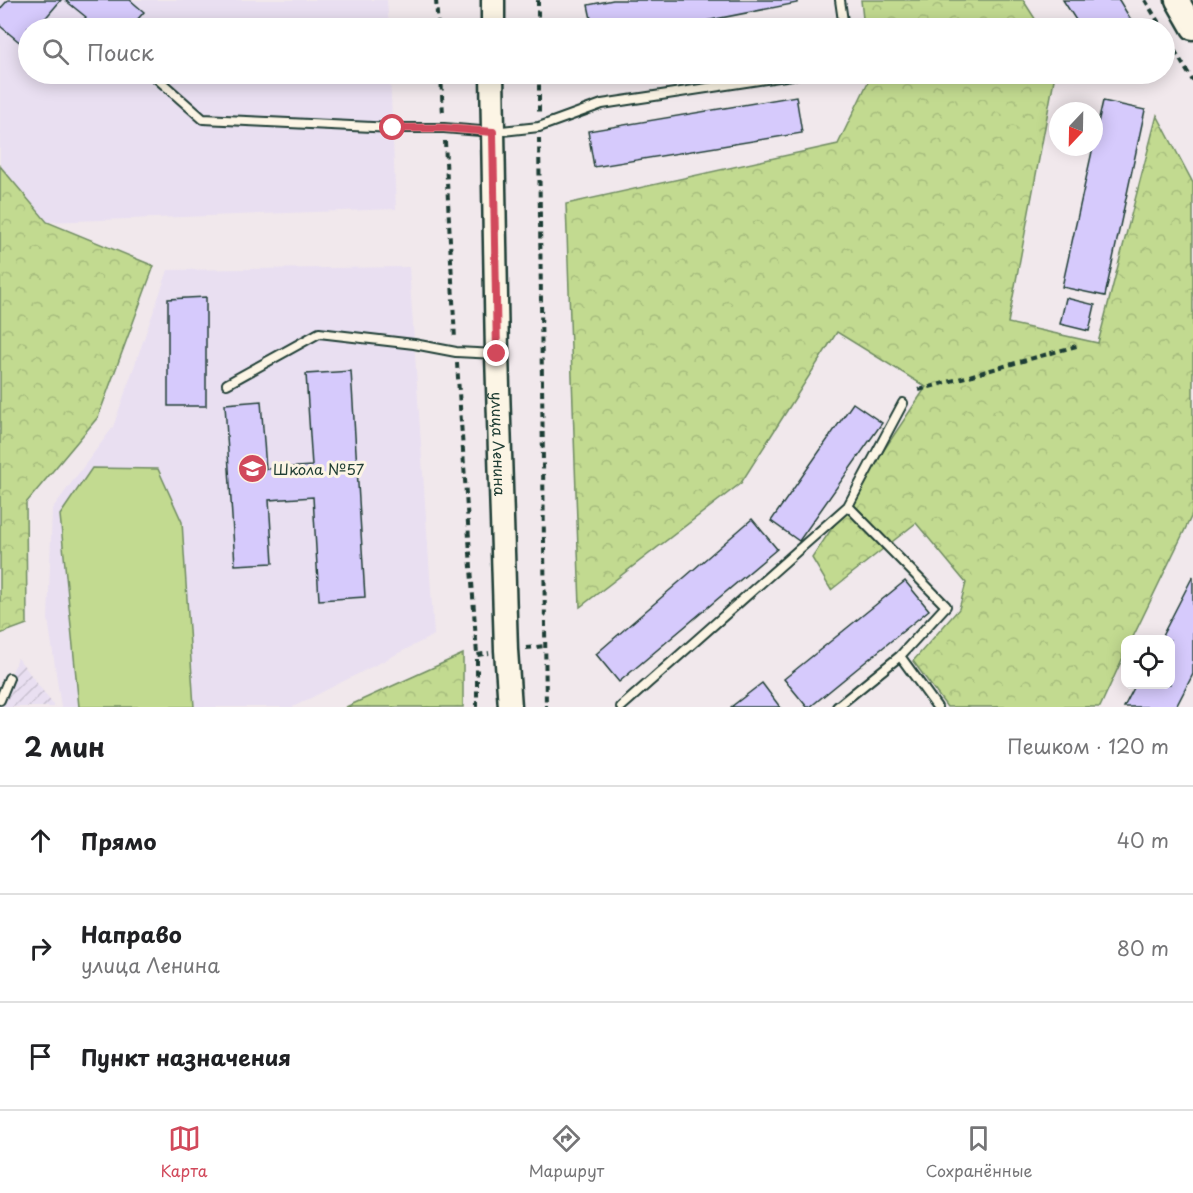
<!DOCTYPE html>
<html lang="ru">
<head>
<meta charset="utf-8">
<style>
  :root { --surface:#fff; --page:#f2f2f2; --text:#202124; --muted:#757577; --line:#e0e0e0; --accent:#d1495b }
  body { margin:0; font-family:"Playpen Sans",sans-serif; background:var(--page); color:var(--text) }
  .controls { position:absolute; right:18px; bottom:18px; display:grid; overflow:hidden; border-radius:12px; box-shadow:0 3px 15px #0003 }
  .controls button { width:54px; height:54px; display:grid; place-items:center; padding:0; border:0; border-bottom:2px solid var(--line); background:var(--surface); color:var(--text); font:30px sans-serif }
  .compass { position:absolute; left:1049px; top:102px; width:54px; height:54px; border-radius:50%; background:var(--surface); box-shadow:0 3px 15px #0003; rotate:202deg }
  .stop { position:absolute; width:18px; height:18px; margin:-14px; border:4px solid #d1495b; border-radius:50%; background:#fff }
  .stop.end { background:#d1495b; border-color:#fff; box-shadow:0 2px 6px #0008 }
  .list { margin:0; padding:0; list-style:none }
  h2 { display:flex; justify-content:space-between; align-items:center; height:78px; margin:0; padding:0 24px; font-size:26px }
  h2 small { font-size:20px; font-weight:400; color:var(--muted) }
  .list li { display:grid; grid-template-columns:39px 1fr auto; gap:18px; align-items:center; box-sizing:border-box; height:108px; padding:0 24px; border-top:2px solid var(--line) }
  .list b { display:block; font-size:22px; white-space:nowrap }
  .list p { margin:0; font-size:20px; white-space:nowrap; color:var(--muted) }
  .list em { font-size:20px; font-style:normal; color:var(--muted) }
  .icon { flex:none; width:33px; height:33px; fill:none; stroke:currentColor; stroke-width:2; stroke-linecap:round; stroke-linejoin:round }
  .map { position:relative; flex:none; width:1193px; height:707px; overflow:hidden }
  .search { position:absolute; background:var(--surface); box-shadow:0 3px 15px #0003; left:18px; right:18px; top:18px; height:66px; display:flex; align-items:center; gap:15px; box-sizing:border-box; padding:0 21px; border-radius:33px; color:var(--muted); font-size:22px }
  .sheet { height:402px; background:var(--surface) }
  nav { display:flex; justify-content:space-around; align-items:center; box-sizing:border-box; height:84px; border-top:2px solid var(--line); background:var(--surface); font-size:16px; color:var(--muted) }
  nav a { display:grid; justify-items:center; gap:3px }
  nav .on { color:var(--accent) }
  .map>svg:first-child { display:block }
</style>
</head>
<body>
<div class="map">
<svg width="1193" height="707" viewBox="0 0 1193 707">
  <defs>
    <pattern id="industrial-furrows" width="10" height="10" patternUnits="userSpaceOnUse" patternTransform="scale(1.5)"><rect width="10" height="10" fill="#e9dff1"/><path d="M-1 1l2-2M0 10L10 0M9 11l2-2" fill="none" stroke="#c7c0cf"/></pattern>
    <pattern id="forest-crowns" width="20" height="18" patternUnits="userSpaceOnUse" patternTransform="scale(1.5)"><rect width="20" height="18" fill="#c2da90"/><path d="M2 6a3 3 0 1 1 6 0M12 15a3 3 0 1 1 6 0" fill="none" stroke="#a6bc7d"/></pattern>
  </defs>
  <rect width="100%" height="100%" fill="#f1e8ec"/>
  <filter id="ink" filterUnits="userSpaceOnUse"><feTurbulence type="fractalNoise" baseFrequency=".0167" numOctaves="2"/><feDisplacementMap in="SourceGraphic" scale="12" xChannelSelector="R" yChannelSelector="G"/><feConvolveMatrix kernelMatrix="1 2 1 2 8 2 1 2 1" color-interpolation-filters="sRGB"/></filter>
  <g filter="url(#ink)">
    <path fill="#e9dff1" d="M0,0h387l2,28h-361v46h362l6,135 -349,13 -47,-56z
      M409,267l25,368 -141,72h-232l-13,-88 4,-110 61,-82 55,-157z"/>
    <path fill="url(#industrial-furrows)" d="M18,658l37,49h-55v-7z"/>
    <path fill="url(#forest-crowns)" stroke="#708c62" stroke-width="1.5" d="M861,0h162l18,28h-177z
      M868,74h187l-47,249 90,20 59,-228 36,68v325l-2,9 -59,122 -6,1 -1,13 -25,54h-153l-34,-46 46,-52 7,-26 -50,-60 -85,67 -19,-32 114,-171 -89,-55 -96,151 -161,124 -14,-403 272,-60 31,-64z
      M0,166l47,56 107,44 -56,151 -72,86 1,121 -27,10z
      M463,654v53h-117z"/>
    <path fill="#c2da90" stroke="#708c62" stroke-width="1.5" d="M92,468l66,1 24,53 12,185h-115l-19,-192z"/>
    <path fill="#d6cafc" stroke="#1f3d34" stroke-width="1.5" d="M8,0h53l-24,28h-9v11l-5,6 -23,-19v-17z
      M65,0h65l14,12 -14,16h-53l9,-11z
      M613,0h184v3l-127,25h-77l-5,-23z
      M1063,0h56l17,28h-55z
      M796,96l6,37 -208,34 -6,-36z
      M1103,101l42,9 -40,186 -43,-9 31,-140h1v-7z
      M206,297v109h-38v-107z
      M1066,298l29,7 -6,26 -29,-7z
      M351,371l14,226 -46,3 -6,-103 -44,3 4,63 -38,2 -10,-161 36,-3 5,68 46,-3 -6,-92z
      M853,403l29,20 -83,118 -28,-20z
      M752,519l25,30 -158,133 -23,-28z
      M1193,576v98l-17,33h-52l12,-23h34v-44h-10z
      M905,581l24,29 -119,97h-3l-23,-28z
      M762,683l18,24h-49z"/>
    <g fill="none" stroke-linecap="round" stroke-linejoin="round">
      <defs>
        <path id="lane" d="M840,0l4,28
          M152,74l51,45 190,9h51l49,4 46,-5 63,-23 197,-30
          M227,384l92,-51 95,11 42,8 40,2
          M903,403l-55,103 98,100 -46,50 37,51
          M0,700l9,-22
          M621,707l227,-201
          M837,707l63,-51"/>
        <g id="secondary">
          <path d="M1177,0l16,28"/>
          <path d="M493,28v-28"/>
          <path id="s1" d="M492,74l5,280 9,296 4,57"/>
        </g>
      </defs>
      <use href="#lane" stroke="#1f3d34" stroke-width="12"/>
      <use href="#secondary" stroke="#1f3d34" stroke-width="27"/>
      <path stroke="#1f3d34" stroke-width="4" stroke-dasharray="6 4.5" stroke-linecap="butt" d="M436,0l2,28
        M538,0v28
        M1145,0l17,28
        M1164,33l29,48
        M441,74l2,41
        M539,74v41
        M539,138l7,569
        M445,141l10,199
        M457,363l20,292
        M919,390l161,-45
        M526,648l20,-2
        M477,707v-52l12,-2"/>
      <use href="#lane" stroke="#fcf5e5" stroke-width="8"/>
      <use href="#secondary" stroke="#fcf5e5" stroke-width="22"/>
    </g>
  </g>
  <g fill="none" stroke-linecap="round" stroke-linejoin="round" filter="url(#ink)">
    <path stroke="#d1495b" stroke-width="8" d="M393,128h51l49,4 4,222"/>
  </g>
  <defs>
    <symbol id="school-disc" viewBox="-11 -11 22 22"><circle r="9.5" fill="#d1495b" stroke="#fcf5e5"/><path d="M0-5L7-2L0 1L-7-2ZM-4 1L0 2.5L4 1V4Q0 6-4 4Z" fill="#fff"/></symbol>
  </defs>
  <g fill-rule="evenodd">
    <use href="#school-disc" x="236" y="452" width="33" height="33"/>
  </g>
  <g text-anchor="middle" dominant-baseline="central" stroke-width="6" stroke-linejoin="round" paint-order="stroke">
    <g font-size="15" fill="#1f3d34" stroke="#fcf5e5">
      <text stroke="none"><textPath href="#s1" startOffset="370">улица Ленина</textPath></text>
    </g>
    <g font-size="15" fill="#1f3d34" stroke="#fcf5e5" text-anchor="start">
      <text x="273" y="468">Школа №57</text>
    </g>
  </g>
</svg>
<div class="controls">
<button><svg class="icon" aria-label="locate" viewBox="0 0 24 24"><circle cx="12" cy="12" r="6"/><path d="M12 2v4M12 18v4M2 12h4M18 12h4"/></svg></button>
</div>
<svg class="compass" viewBox="-18 -18 36 36"><path d="M0-13l5 13h-10z" fill="#e53935"/><path d="M0 13l5-13h-10z" fill="#757577"/></svg>
<div class="stop" style="left:393px;top:128px"></div>
<div class="stop end" style="left:497px;top:354px"></div>
<div class="search"><svg class="icon" aria-label="search" viewBox="0 0 24 24"><circle cx="10" cy="10" r="6"/><path d="M15 15l6 6"/></svg>Поиск</div>
</div>
<section class="sheet">
<h2>2 мин<small>Пешком · 120 m</small></h2>
<ul class="list">
<li><svg class="icon" aria-label="ahead" viewBox="0 0 24 24"><path d="M12 20V5M6 11l6-6 6 6"/></svg><div><b>Прямо</b></div><em>40 m</em></li>
<li><svg class="icon" aria-label="right" viewBox="0 0 24 24"><path d="M7 20v-9h11M14 6l5 5-5 5"/></svg><div><b>Направо</b><p>улица Ленина</p></div><em>80 m</em></li>
<li><svg class="icon" aria-label="arrive" viewBox="0 0 24 24"><path d="M6 21V4h12l-3 4 3 4H6"/></svg><div><b>Пункт назначения</b></div></li>
</ul>
</section>
<nav>
<a class="on"><svg class="icon" aria-label="map" viewBox="0 0 24 24"><path d="M3 6l6-2 6 2 6-2v14l-6 2-6-2-6 2zM9 4v14M15 6v14"/></svg>Карта</a>
<a><svg class="icon" aria-label="directions" viewBox="0 0 24 24"><path d="M12 3l9 9-9 9-9-9zM9 14v-3h6M13 9l2 2-2 2"/></svg>Маршрут</a>
<a><svg class="icon" aria-label="saved" viewBox="0 0 24 24"><path d="M7 4h10v16l-5-4-5 4z"/></svg>Сохранённые</a>
</nav>
</body>
</html>
